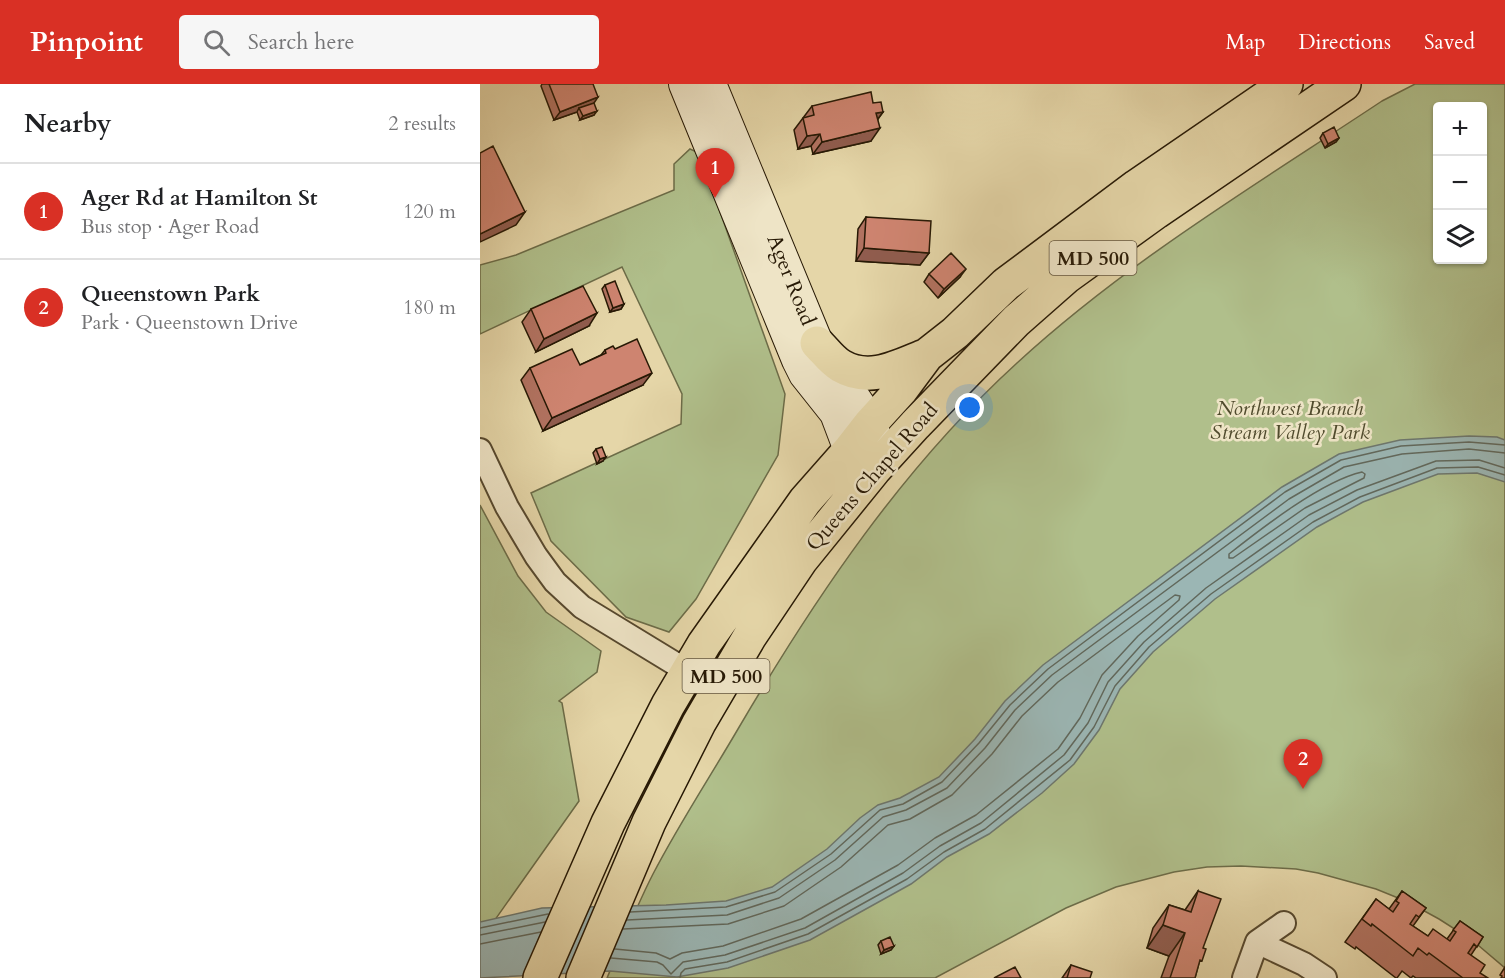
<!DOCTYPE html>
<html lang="en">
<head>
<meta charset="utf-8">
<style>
  :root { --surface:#fff; --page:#f6f6f6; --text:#202124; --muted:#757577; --line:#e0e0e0; --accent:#d93025 }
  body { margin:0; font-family:Cardo,serif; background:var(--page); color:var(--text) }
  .controls { position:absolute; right:18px; top:18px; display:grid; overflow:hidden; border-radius:6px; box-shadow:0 2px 4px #0004 }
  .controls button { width:54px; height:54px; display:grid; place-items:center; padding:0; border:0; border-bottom:2px solid var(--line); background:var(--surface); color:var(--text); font:30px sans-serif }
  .you { position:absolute; left:490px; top:324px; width:21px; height:21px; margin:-15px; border:4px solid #fff; border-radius:50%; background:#1a73e8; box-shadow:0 0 0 9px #1a73e833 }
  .badge { display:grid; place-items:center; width:39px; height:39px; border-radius:50%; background:var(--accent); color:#fff; font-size:20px; font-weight:700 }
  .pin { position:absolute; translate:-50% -50px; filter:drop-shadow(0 2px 3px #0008) }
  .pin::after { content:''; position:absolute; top:32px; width:21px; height:18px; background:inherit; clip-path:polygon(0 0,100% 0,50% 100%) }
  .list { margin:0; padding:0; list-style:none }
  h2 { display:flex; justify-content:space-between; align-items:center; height:78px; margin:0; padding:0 24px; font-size:26px }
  h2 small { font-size:20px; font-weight:400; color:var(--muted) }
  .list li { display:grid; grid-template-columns:39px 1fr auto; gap:18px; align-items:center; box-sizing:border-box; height:96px; padding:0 24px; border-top:2px solid var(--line) }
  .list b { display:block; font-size:22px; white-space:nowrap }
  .list p { margin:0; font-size:20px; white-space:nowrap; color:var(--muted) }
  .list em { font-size:20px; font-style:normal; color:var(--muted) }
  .icon { flex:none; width:33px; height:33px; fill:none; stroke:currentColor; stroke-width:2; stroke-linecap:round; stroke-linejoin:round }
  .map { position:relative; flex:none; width:1025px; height:894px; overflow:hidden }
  header { display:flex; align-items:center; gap:36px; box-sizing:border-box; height:84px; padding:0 30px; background:var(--accent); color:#fff }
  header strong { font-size:28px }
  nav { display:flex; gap:33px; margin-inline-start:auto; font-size:21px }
  .search { width:420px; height:54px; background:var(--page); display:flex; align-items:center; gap:15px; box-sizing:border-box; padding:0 21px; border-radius:6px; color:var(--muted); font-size:22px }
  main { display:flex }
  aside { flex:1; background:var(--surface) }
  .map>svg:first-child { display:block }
</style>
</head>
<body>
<header>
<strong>Pinpoint</strong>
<div class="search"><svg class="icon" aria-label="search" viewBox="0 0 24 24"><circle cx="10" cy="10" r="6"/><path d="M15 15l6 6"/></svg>Search here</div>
<nav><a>Map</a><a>Directions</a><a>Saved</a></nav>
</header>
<main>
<aside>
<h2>Nearby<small>2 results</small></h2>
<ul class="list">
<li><span class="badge">1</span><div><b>Ager Rd at Hamilton St</b><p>Bus stop · Ager Road</p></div><em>120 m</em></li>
<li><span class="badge">2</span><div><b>Queenstown Park</b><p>Park · Queenstown Drive</p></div><em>180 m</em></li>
</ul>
</aside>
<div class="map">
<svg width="1025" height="894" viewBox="0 0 1025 894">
  <rect width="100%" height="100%" fill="#e5d6a8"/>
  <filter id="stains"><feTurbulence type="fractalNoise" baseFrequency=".00333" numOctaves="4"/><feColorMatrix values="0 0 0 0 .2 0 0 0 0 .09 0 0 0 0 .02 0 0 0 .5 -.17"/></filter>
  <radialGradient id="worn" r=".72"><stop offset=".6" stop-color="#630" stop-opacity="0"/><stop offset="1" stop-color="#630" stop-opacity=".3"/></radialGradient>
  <path fill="#b0bf8b" stroke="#6c6c48" stroke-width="1.5" fill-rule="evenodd" d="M935,0h90v884l-33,-28 -33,-21 -31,-17 -32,-13 -58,-16 -22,-4 -55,-3 -34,1 -33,5 -58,15 -50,21 -131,70h-328c15,-35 29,-71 46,-104 26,-50 57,-97 85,-145 78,-133 165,-262 279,-366 111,-102 240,-179 365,-262zM958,22h44v154h-44z
    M210,65l9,4 86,241 -7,61 -82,144 -27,33 -43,-15 -75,-76 -20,-48 150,-69 1,-30 -60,-127 -142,67v-69l36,-10 158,-65v-26z
    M0,421l38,71 28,36 55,39 -4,21 -38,29 3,2 17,98 -99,140z"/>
  <path fill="#9bb6b4" stroke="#6d776e" stroke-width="1.5" d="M989,352l28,1 8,3v42l-28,-9 -39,1 -75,28 -46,25 -102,72 -62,53 -33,37 -21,41 -25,34 -32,29 -53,41 -42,23 -36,27 -101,56 -82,28 -51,9 -67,-6 -130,7v-56l62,-14 124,-3 60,-4 46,-14 55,-38 33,-31 18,-13 22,-7 39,-21 36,-38 30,-38 38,-36 239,-178 57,-33 61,-14z"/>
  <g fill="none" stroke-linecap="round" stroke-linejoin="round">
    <path stroke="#61685c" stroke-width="1.5" d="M882,388l3,2 -1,4 -59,30 -72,50h-4v-4c33,-26 93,-73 133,-82z
      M150,828l96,-5 49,-15 56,-38 49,-44 23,-6 39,-22 37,-39 31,-38 38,-36 237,-177 56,-32 60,-14 68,-4 36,3
      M147,836l100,-5 52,-17 56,-38 48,-43 23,-7 41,-22 38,-40 30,-38 37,-35 237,-176 55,-32 58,-13 67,-5 36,4
      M0,844l68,-14
      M0,851l65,-13
      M0,860l61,-12
      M135,865l41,4 14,6 12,-6 41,-7 78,-27 97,-54 37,-27 41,-23 82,-66 22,-31 22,-43 36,-39 41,-36 1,-4 -5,-1 -117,87 -36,34 -30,38 -40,41 -42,24 -22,6 -47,42 -57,39 -56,18 -105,5
      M131,874l46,4 6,3 8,9 12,-12 42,-7 80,-27 98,-55 37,-27 41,-23 83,-68 24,-32 20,-41 36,-40 62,-54 103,-73 48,-25 79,-29 43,-1 26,8
      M200,894l1,-5 4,-4 42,-7 81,-28 99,-55 37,-27 41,-23 85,-69 24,-33 21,-41 34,-39 62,-53 102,-72 47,-25 77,-29 41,-1 27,8"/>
    <defs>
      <path id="street" d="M0,366l27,57 29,49 19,26 27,25 105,64
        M777,858l47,22 21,14
        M764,894l13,-36 27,-19"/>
      <path id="secondary" d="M205,0l113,276 7,14 31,39 14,37
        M230,0l107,259 54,80 7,26"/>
      <path id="primary" d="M337,259c8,8 15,18 24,23 29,17 58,0 86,-11
        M60,894l68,-155 60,-118 36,-61 101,-143 45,-51 21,-27 30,-33 26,-35 28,-22 51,-49 131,-98 149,-102
        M103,894l66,-156 50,-99 51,-87 51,-76 73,-90 41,-45 101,-104 50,-44 90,-65 188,-128"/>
    </defs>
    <use href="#street" stroke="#56482e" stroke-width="26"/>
    <use href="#secondary" stroke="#271905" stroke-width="34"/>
    <use href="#primary" stroke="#271905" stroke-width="36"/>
    <use href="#street" stroke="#eee4c6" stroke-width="22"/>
    <use href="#secondary" stroke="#eee4c6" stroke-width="32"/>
    <use href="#primary" stroke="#e5d6a8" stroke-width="33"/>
  </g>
  <path fill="#b17260" stroke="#271905" stroke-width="1.5" d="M62,0h51l1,31 -14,5 -3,-8 -23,8 -13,-34z
    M393,19l10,9 -5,7 -7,22 -58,13 -2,-8 -13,3 -4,-19 18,-24z
    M843,49l16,5 -3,4 -11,6 -5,-10z
    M386,133l63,36 -9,12 -64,-4 2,-32z
    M449,190l31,3 -22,21 -14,-16z
    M125,201l19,19 -3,5 -11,3 -8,-23z
    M51,225l58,17 -53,26 -14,-30z
    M125,266l38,35 -100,46 -22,-51 9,-12 50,-3 21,-10z
    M116,365l7,12 -6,3 -4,-11z
    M718,807l5,57 -8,30h-34l8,-22 -22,-8 6,-20 16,-23 16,5z
    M922,807l24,17 -13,18 15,10 19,3 13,-18 23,16 -12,18 -8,23h-47l-3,-2 -2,2 -9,-7 -5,7h-1l-40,-31 -1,2 -10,-7 31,-43 13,10z
    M401,857l13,5 -3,4 -10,4 -3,-9z
    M591,881l19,13h-28z"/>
  <path fill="#905c4e" stroke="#271905" stroke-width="1.5" d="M118,13l-6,9 -13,2 -2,4 -23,8 6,-8z
    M117,27l-3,4 -14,5 3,-4z
    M403,28l-9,12 2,-11z
    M400,44l-9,13 -58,13 9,-12z
    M340,50l-9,12 -13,3 9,-13z
    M859,54l-3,4 -11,6 3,-4z
    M45,128l-9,13 -36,17v-8z
    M384,164l65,5 -9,12 -64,-4z
    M486,185l-6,8 -22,21 6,-9z
    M144,220l-3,5 -11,3 3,-4z
    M117,229l-8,13 -53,26 8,-13z
    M172,289l-9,12 -100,46 9,-13z
    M126,373l-3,4 -6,3 3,-5z
    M683,841l22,8 -16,23 -22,-8z
    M414,862l-3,4 -10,4 3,-4z"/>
  <path fill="#ce8470" stroke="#271905" stroke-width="1.5" d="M69,0h44l5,13 -38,15z
    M391,8l2,11 8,-1 2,10 -7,1 4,15 -58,14 -2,-8 -13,2 -4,-18 11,-3 -2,-9z
    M114,19l3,8 -14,5 -4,-8z
    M854,43l5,11 -11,6 -5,-11z
    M13,62l32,66 -45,22v-81z
    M386,133l65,4 -2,32 -65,-5z
    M471,169l15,16 -22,20 -15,-15z
    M135,197l9,23 -11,4 -8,-23z
    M103,202l14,27 -53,26 -13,-30z
    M157,255l15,34 -100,45 -22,-50 42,-19 8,16 26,-12 -1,-3 8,-4 2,3z
    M122,363l4,10 -6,2 -4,-10z
    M718,807l23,8 -18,49 3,1 -4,12 -2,-1 -5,18h-25l15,-45 -22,-8 6,-20 22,7z
    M922,807l24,17 -7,9 -3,-2 -6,9 18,12 5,-7 17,12 6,-9 -3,-2 7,-9 23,16 -6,10 -3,-3 -6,9 17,12 -5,8 8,5h-25l-34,-25 -2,2 -9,-7 -5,8 -41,-32 -1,2 -9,-7 14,-20 17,13 6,-9 -3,-2z
    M410,853l4,9 -10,4 -3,-9z
    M591,881l21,7 -2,6h-23z
    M535,883l6,11h-27z
    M1025,883v11h-4l1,-2 -2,-1z"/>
  <g text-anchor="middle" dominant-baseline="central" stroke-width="5" stroke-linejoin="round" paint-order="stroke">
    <g fill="#eee4c6" stroke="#63563f" stroke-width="1.5">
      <rect x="569.5" y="157" width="87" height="34" rx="4.5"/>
      <rect x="202.5" y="575" width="87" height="34" rx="4.5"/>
    </g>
    <g font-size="20" font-weight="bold" fill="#271905">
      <text x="613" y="174">MD 500</text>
      <text x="246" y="592">MD 500</text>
    </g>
    <g font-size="21" fill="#271905" stroke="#eee4c6">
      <text transform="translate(311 196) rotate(68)">Ager Road</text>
      <text transform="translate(392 393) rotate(-49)">Queens Chapel Road</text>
    </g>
    <g font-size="21" font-style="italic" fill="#504b2d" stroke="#eee4c6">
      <text x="810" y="324">Northwest Branch<tspan x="810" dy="24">Stream Valley Park</tspan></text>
    </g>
  </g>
  <rect width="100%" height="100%" filter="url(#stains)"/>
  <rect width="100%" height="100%" fill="url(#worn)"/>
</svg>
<div class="controls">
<button>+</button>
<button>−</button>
<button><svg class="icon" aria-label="layers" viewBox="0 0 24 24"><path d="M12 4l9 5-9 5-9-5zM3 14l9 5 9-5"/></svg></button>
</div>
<div class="you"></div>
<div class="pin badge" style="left:235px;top:114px">1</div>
<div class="pin badge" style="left:823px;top:705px">2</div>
</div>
</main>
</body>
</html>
